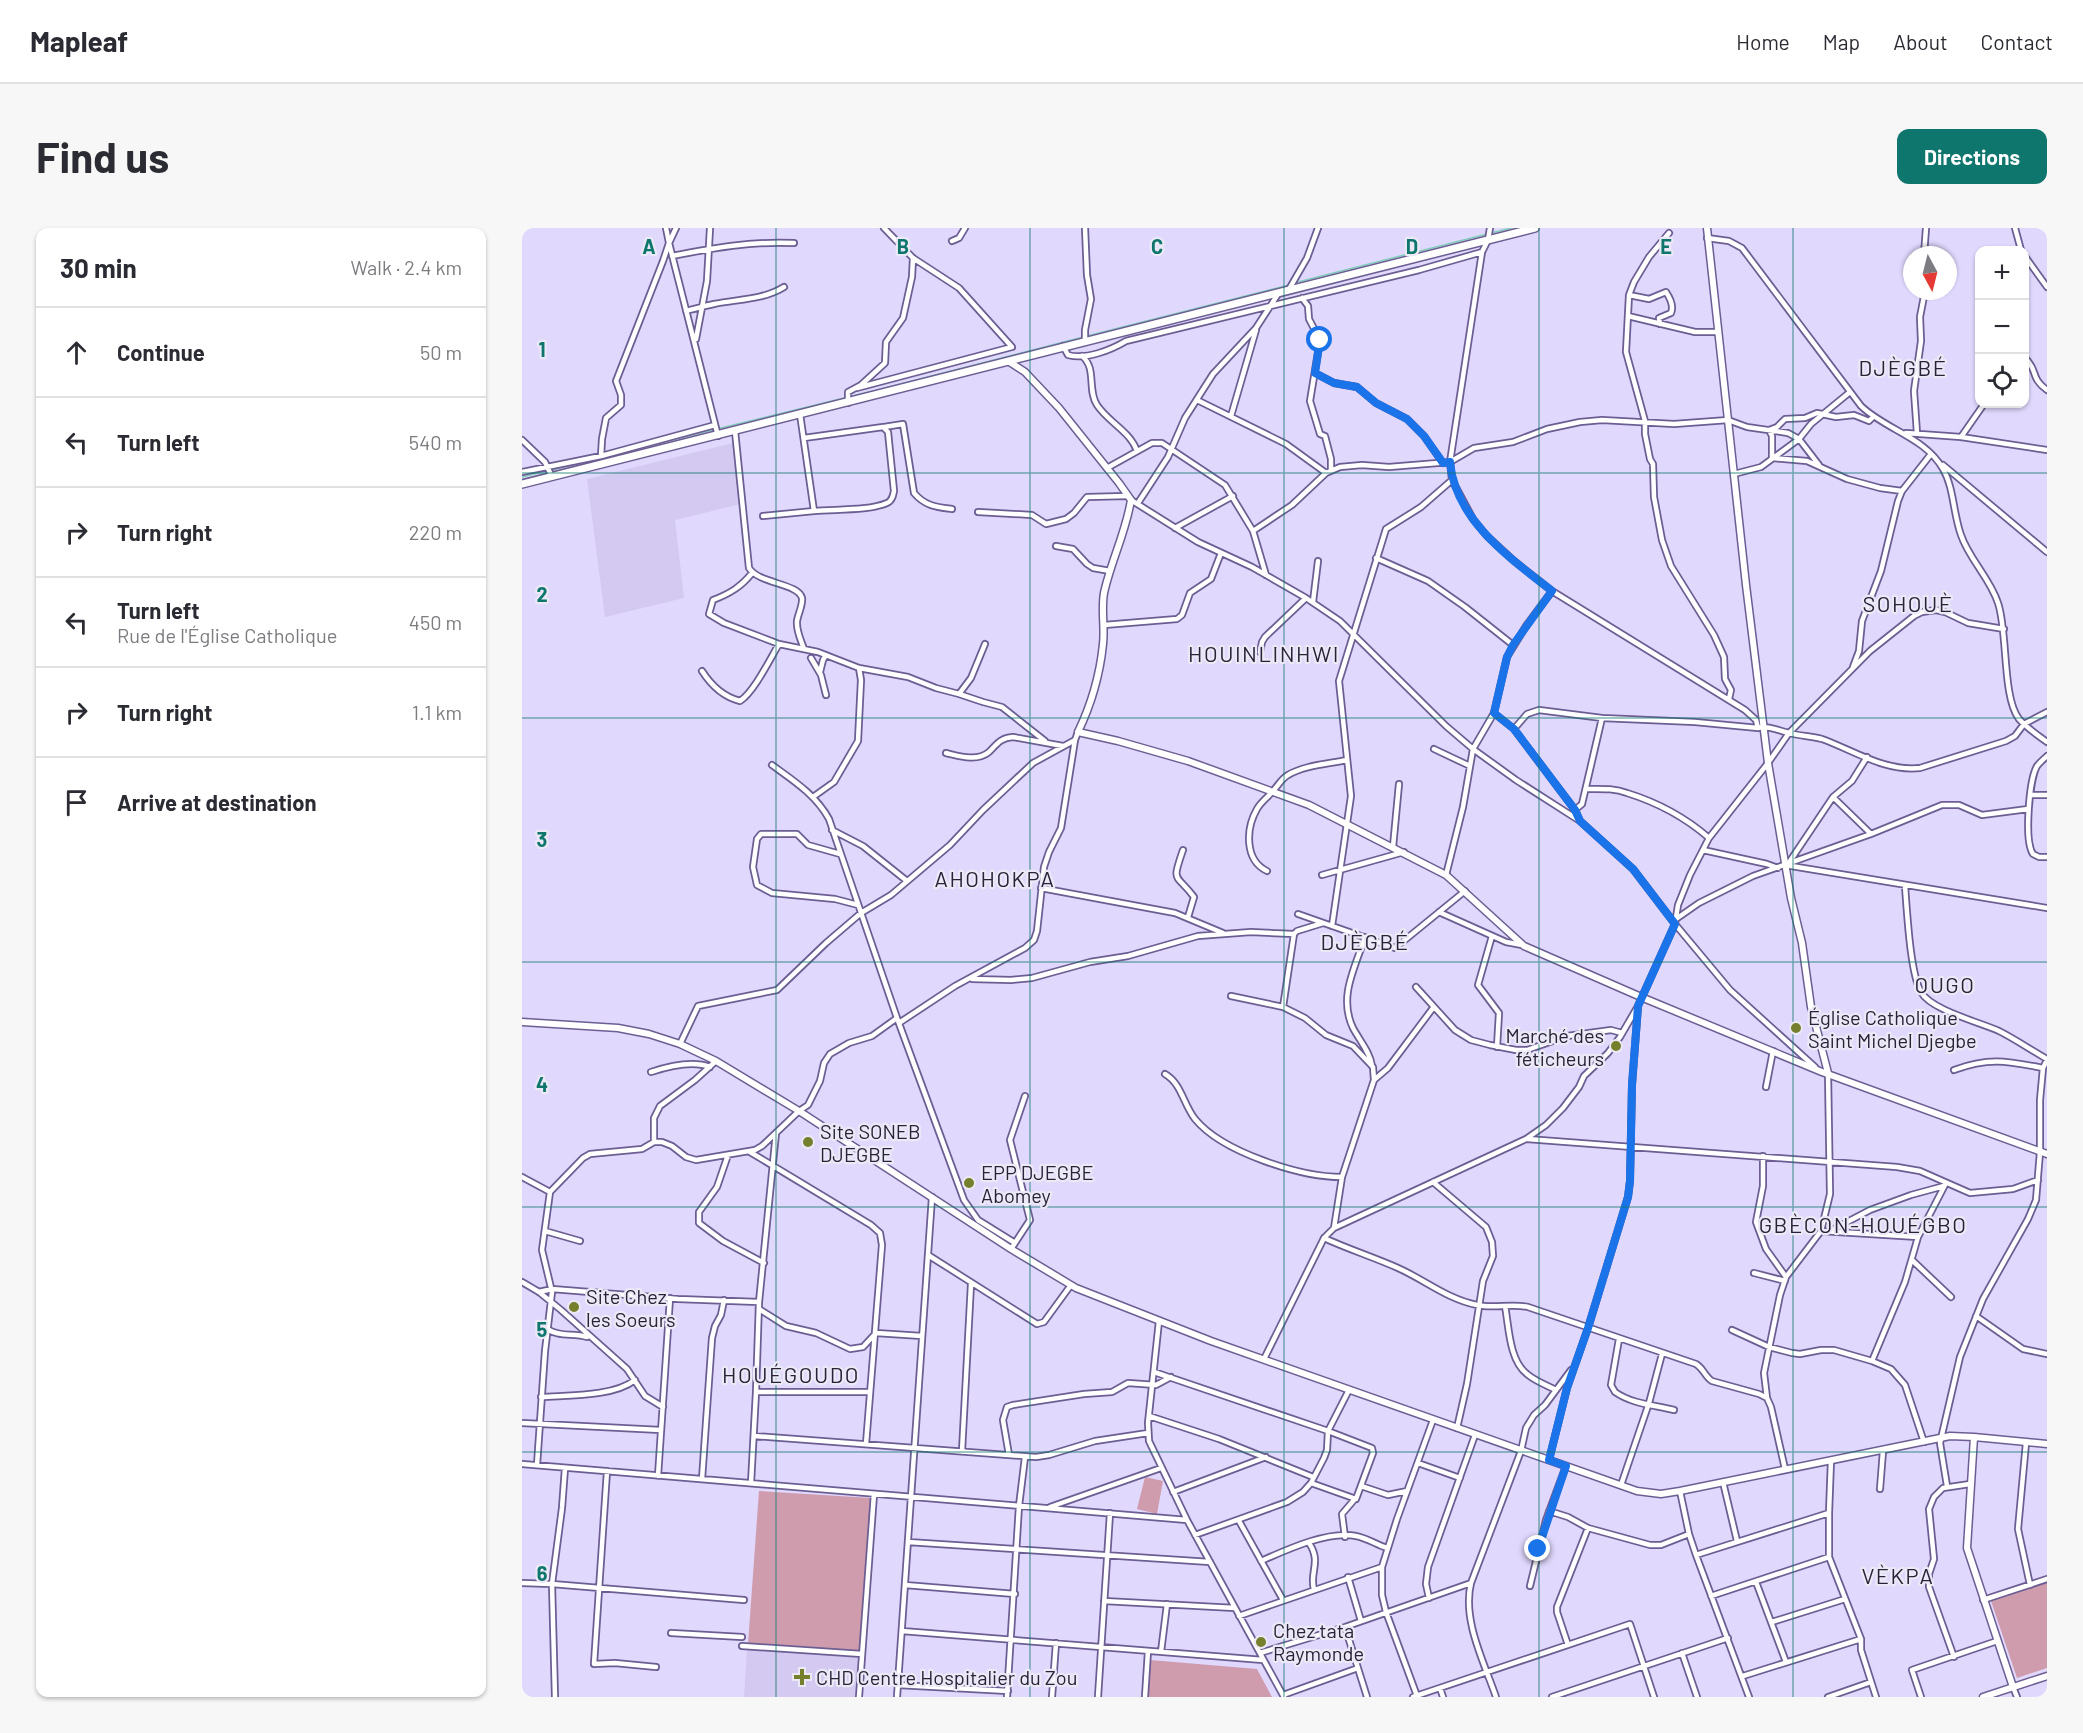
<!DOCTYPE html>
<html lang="en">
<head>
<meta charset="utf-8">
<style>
  :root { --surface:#fff; --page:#f7f7f7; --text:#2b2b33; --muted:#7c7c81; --line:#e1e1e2; --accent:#0f766e }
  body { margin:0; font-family:Barlow,sans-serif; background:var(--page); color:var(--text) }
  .controls { position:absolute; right:18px; top:18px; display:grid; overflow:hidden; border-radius:12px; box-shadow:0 2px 4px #0004 }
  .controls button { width:54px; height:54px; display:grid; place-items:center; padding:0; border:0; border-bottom:2px solid var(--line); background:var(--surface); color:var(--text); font:30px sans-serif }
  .compass { position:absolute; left:1381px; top:18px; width:54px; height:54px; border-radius:50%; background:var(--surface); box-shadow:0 2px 4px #0004; rotate:173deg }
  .stop { position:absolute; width:18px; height:18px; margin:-14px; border:4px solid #1a73e8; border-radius:50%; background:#fff }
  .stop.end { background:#1a73e8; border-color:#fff; box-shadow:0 2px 6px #0008 }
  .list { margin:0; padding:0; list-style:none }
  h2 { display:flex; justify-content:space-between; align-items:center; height:78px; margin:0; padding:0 24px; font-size:26px }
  h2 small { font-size:20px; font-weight:400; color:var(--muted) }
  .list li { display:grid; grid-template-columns:39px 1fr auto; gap:18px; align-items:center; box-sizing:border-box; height:90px; padding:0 24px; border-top:2px solid var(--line) }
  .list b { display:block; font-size:22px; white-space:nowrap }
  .list p { margin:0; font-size:20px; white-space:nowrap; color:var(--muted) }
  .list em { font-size:20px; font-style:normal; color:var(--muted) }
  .icon { flex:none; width:33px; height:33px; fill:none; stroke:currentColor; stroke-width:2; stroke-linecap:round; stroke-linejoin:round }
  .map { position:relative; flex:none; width:1525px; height:1469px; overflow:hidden; border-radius:12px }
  header { display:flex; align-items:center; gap:36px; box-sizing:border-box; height:84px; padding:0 30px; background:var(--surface); border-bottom:2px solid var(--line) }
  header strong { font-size:28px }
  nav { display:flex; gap:33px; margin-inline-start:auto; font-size:21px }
  .intro { display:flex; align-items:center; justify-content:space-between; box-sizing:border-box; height:144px; padding:0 36px }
  h1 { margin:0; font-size:42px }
  .button { padding:15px 27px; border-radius:12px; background:var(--accent); color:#fff; font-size:21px; font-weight:700 }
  main { display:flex; gap:36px; padding:0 36px }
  aside { flex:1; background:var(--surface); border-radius:12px; box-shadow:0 2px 4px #0004 }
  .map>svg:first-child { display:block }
</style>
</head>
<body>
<header>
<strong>Mapleaf</strong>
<nav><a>Home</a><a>Map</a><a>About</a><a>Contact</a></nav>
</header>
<div class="intro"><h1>Find us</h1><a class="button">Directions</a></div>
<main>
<aside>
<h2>30 min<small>Walk · 2.4 km</small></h2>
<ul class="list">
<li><svg class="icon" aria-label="ahead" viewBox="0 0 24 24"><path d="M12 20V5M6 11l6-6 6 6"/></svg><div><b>Continue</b></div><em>50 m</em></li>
<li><svg class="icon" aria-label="left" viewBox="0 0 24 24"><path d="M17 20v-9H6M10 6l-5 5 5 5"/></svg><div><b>Turn left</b></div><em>540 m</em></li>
<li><svg class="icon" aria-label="right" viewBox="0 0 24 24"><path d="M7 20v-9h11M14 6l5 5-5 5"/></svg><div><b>Turn right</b></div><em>220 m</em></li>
<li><svg class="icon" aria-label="left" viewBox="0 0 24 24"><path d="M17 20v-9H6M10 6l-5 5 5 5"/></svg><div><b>Turn left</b><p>Rue de l'Église Catholique</p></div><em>450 m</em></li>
<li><svg class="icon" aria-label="right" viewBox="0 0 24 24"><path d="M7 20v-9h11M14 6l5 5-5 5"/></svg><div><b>Turn right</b></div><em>1.1 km</em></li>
<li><svg class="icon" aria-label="arrive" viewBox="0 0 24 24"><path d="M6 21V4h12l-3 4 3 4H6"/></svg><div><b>Arrive at destination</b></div></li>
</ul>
</aside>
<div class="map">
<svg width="1525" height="1469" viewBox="0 0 1525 1469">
  <rect width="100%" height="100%" fill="#e0d8fd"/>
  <path fill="#d3c9f1" d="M211,215l8,61 -66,16 9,78 -79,19 -18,-138z
    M225,1422l112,6 -3,41h-112z"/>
  <path fill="#cf9cae" d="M623,1249l18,4 -6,33 -20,-5z
    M237,1263l112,7 -12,153 -111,-7z
    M1525,1354v86l-30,10 -26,-77z
    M628,1432l107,9 15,28h-125z"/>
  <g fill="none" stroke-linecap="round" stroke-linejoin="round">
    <path stroke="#80ceba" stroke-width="1.5" d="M969,5l20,-5
      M772,55l193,-49
      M565,108l202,-51
      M129,217l226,-55 206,-53
      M30,242l27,-7
      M0,249l25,-6"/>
    <defs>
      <path id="street" d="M154,0l-7,15 49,193
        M563,0l2,47 4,24 -6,31v11
        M968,0l-2,12 -6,12 -32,210 2,18 21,39 14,17 26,24 39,31 193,119 11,10 2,8
        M1493,0l6,22
        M1147,5l-20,24 -15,25 -5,13 -3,57 19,69v13l5,25 3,5 1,33 8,43 9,26 43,69 10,22 1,22 6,11 -2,9
        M1185,10l22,3 13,7 119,158c25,24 64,31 82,63 11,19 10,44 18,66 8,24 29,43 37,68 10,29 4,94 21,116 8,9 18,16 28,23
        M430,13l7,-3 6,-10
        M1402,27l2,-27
        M1502,27l23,32
        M150,28c41,-8 80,-15 122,-13
        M766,63l19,-33 11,-30
        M1107,67l20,4 17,-7c4,6 8,14 5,21l-12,5 1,6
        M780,70l6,8 1,13 11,21 -10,61 10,33 5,2 6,23v11
        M164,83c9,-2 18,-5 28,-7 24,-5 49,-4 70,-17
        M1106,88l67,16h23
        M174,111l11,-58 3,-53
        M541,118l5,9c18,5 43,-5 58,-14l293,-71 63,-18
        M560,128c15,12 5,34 15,49 11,17 33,26 40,46
        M1502,129c15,13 5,20 23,33
        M793,145l19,10 23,4 19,16 31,16 17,17 19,27
        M335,160l155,-41 -53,-59 -46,-30 -29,-30
        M675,172l89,44 40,29
        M326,175v-11l13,-7 24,-22 1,-21 17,-24 9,-41 1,-19
        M709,188l25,-86
        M1351,189l-4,4 -15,-6 -18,2 -19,-4 -12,5 -20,1 -8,8 -8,3 3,6v22l35,3 40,18 33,9 22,3
        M362,199l19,-3 11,69c11,13 22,14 38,16
        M213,203l14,137c10,16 49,15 53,30 1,7 -4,16 -5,23 -1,10 4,19 7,28
        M1384,205l55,4 86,13
        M1395,205l-3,-42 7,-50 -1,-24 5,-26
        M1439,209l23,-33
        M282,210l79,-11 5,5 6,59c-1,5 -2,10 -7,12 -18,8 -52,6 -73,8
        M0,212l23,22 7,15
        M79,228l1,-17 4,-21 15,-13v-10l-5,-14 47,-120 6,-18 -3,-15
        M1421,237l104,87
        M585,240l45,-25h10l63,42 28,46 13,44
        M0,244l79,-16 114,-31
        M1212,246l27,-7 38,-28 12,-15 39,-32
        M609,272l67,42 54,25 54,31 34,23 106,105 27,23 43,31 64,41
        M616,275l30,-46 17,-39 28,-44 43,-46 22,-34
        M456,284l54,3 14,9 20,-5 8,-6 13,-16 40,-1
        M241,288l51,-5 -14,-97
        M653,300l58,-32
        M731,303l39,-26 34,-32 14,-6 22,-2 27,2 61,-5 24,-14 39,-6 34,-13 33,-7 22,-2 72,4 54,-4 19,7 41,6 11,6 20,26
        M534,318l17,3 14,15 6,4 17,3
        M854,330l52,23 37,26 48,38
        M230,345c-11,14 -23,21 -39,27l-4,14 15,9 55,21 39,8 41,16 49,9 28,11 23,6 12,-16 14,-34
        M791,374l5,-41
        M582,397l73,-6 5,-4 8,-22 21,-14 10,-26
        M738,424l2,-10 3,-5 41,-39
        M289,430l10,17 5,20
        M1331,439l6,-16 3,-30 19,-50 17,-70 4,-10 29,-37
        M180,443c9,14 22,26 38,30 14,-9 30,-42 39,-57
        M298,444l3,-12 3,-5
        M437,466l24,8 19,5 43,34
        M972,485l20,16 61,81 5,11 53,48 42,55 55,66 85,77
        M992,501l13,-15 12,-4 63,8 93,4 63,6c11,-3 21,3 31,5 11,3 22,3 33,6 31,11 63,33 98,29l86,-27 9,-5 9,-12 23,-12
        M912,521l36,17
        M424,525c13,3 31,9 43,-1 8,-8 11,-14 24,-15l50,9
        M1525,528c-3,3 -7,6 -10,10 -8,14 -13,75 -4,88l6,3h8
        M250,537c22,16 44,30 57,54l68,199 67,182 14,20 37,23
        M1064,561c14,0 28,-1 41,4 29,9 59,25 82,45
        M1508,567h17
        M291,569l21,-15 24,-41 3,-61 -2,-12
        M1311,569l38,37
        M1053,582l7,-6 20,-86
        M310,602l31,16 44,35
        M871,619l6,-63
        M661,622c-12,34 -7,23 11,47l-6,20
        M1181,622l64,14 11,4
        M318,626l-32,-9 -11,-11h-36l-4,5 -4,28 4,18 15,8 63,6 23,6
        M1268,633l43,-64 19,-16 15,-24
        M1263,637l262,43
        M745,643c-23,-11 -21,-43 -10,-62 4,-7 10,-11 15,-17 6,-6 9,-13 16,-17 17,-10 40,-11 59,-15
        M800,647l82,-23
        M924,647l17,-68 10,-58 21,-36 13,-56 19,-31 26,-35
        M1383,658c2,24 5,87 16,106 10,18 58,30 78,39 16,8 32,19 48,28
        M519,660l134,25 48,20
        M917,684l67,30 16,3
        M776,686l97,34 70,-57
        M1154,691l23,-16 54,-27 118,-42 71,-29h17l23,10 46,-6
        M810,698l19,-130 -12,-115 47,-152 35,-22 31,-27
        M970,708l-14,49 21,28 -2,34
        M843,709c-10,31 -27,60 -12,91 7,13 17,24 19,38
        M450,751l39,1 21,-2 58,-16 38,-6 70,-20 53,-4 43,2
        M894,759l39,43 16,10 19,5 26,5h11l40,-14 44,-6 11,3
        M709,768l52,11 22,11 21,17 27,11 20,21 1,13 -32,97 -8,51
        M761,779l11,-73 3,-3 26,-8
        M377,795l56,-37 70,-38 9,-8 3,-9 7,-64 5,-15 12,-24 14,-88 3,-8
        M158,816l18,-38 79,-16 49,-47 35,-30 30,-18 59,-50 33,-35 50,-47 42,-23
        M1432,842c35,-13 53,-9 89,-2
        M129,844c18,-6 41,-12 59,-5
        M643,846c17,10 18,30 30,45 27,33 105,58 147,58
        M852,852l14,-12 45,-60
        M1244,859l7,-36
        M1005,911l370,28 23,4 50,22 43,-4 25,-9
        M132,914v-24l6,-12 35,-26 21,-19
        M228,924l121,73 9,8 2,12 -16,199
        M206,927l-11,32 -18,25v11l24,18 41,22
        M1241,928v30l-7,36 10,27 20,28
        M0,949l28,15
        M911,954l53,45 6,15 1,14 -10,25 -16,103 -10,44
        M23,1003l35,10
        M1299,1003l97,6
        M1308,1003l40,-21 41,-15 33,-9
        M802,1010c24,11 49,19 74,30 27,12 49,31 79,37 17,4 34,-2 51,2l168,57c8,5 9,13 16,17l47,13 8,4
        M489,1021l19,-29 -20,-80 15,-44
        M406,1027l109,69 7,-2 27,-37
        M1391,1033l38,36
        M1232,1045l31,8
        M0,1054l17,10 22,18 66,59 18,27 18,11
        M17,1064l13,-3 126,10 81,3
        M983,1078c4,21 4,54 22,68 8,7 19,11 29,16
        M237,1081l27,17 30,7 34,16 13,-2 13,-14 46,3
        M1454,1088l47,33 24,5
        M637,1093l-11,102 1,18 38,79 97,177
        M27,1102c11,7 25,3 38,7
        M1210,1102l37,17 23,6 8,1 21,-4h13l38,11 19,8 14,16 19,57
        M1097,1111l-8,46 4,7c17,12 39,13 59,18
        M742,1131l60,-121 10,-10 192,-89 20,-14 17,-17 16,-21 5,-11 24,-23 12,-16 18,-31 37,-82 3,-19 12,-30 19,-37 59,-75 21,-30 81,-82 44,-35 8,-4 14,-2 9,2 23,11 36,6
        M1350,1133l33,-79 13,-45 28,-54
        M632,1144l174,59 44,17 1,5 -17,46 -45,-16
        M234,1164h114
        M19,1169c27,-2 72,0 94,-17
        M627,1188l70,23 94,38
        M0,1195l139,7
        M232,1208l282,21 13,-2 46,-14 53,-8
        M1504,1215l-8,86 12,56
        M440,1223l9,-167
        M487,1227l-6,-35 4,-13 6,-2 71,-11 28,-2 16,-9 28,2 15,-8
        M1027,1232l18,-72 21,-60 40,-131 2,-16 2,-96 6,-78
        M1309,1232l-2,53v44l32,82v11l15,47
        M896,1235l42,15
        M0,1236l665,56
        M15,1237l8,-114 7,-59 -10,-42 8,-58 33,-34 7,-4 52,-5 12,-7h8l10,4 14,11 10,3 59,-10 7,-4 37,-35 9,-6 12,-24 4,-18 6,-9 19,-11 23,-7 25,-18
        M43,1240l-3,40 -10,76 192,16
        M1263,1241l-14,-62 -4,-9 -3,-25 16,-78 6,-18 35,-46 9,-37 -2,-121
        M85,1243l-13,193 21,-1 41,4
        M136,1248l12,-178
        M180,1251l10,-141 3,-12 6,-11 3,-15
        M1201,1254l14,59
        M229,1255l5,-91 3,-90 17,-169
        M1099,1257l28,-82 13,-49
        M839,1258l27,9 19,-4
        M1425,1258l-7,-43 20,-86 23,-58 45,-80 8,-19 4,-48v-52l3,-32 4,-8
        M1358,1261l3,-38
        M1158,1263l9,43 7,21 53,142
        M651,1264l93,-35
        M528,1279l111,-39
        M1027,1283l19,6 20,11 62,17h11l28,-11
        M717,1293l44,79
        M673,1307l92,-33 16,-10 8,-9 13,-25 3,-8 1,-19 21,-41
        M823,1309l-3,-23 12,-14
        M386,1314l302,20
        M787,1315c13,19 0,30 5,46
        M1174,1327l133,-42
        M739,1333c25,-11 68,-31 95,-25 11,2 21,9 31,12
        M826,1349l13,44
        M1234,1354l30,80
        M0,1355l30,1 3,113
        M383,1357l110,9
        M1008,1358l16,-66 20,-54
        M1189,1368l118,-39
        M907,1370l-3,-14 2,-17 47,-132
        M1461,1372l64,-21
        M582,1373l131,7
        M717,1388l143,-49
        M1250,1394l73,-23
        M823,1399l22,70
        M380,1403l361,29
        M149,1405l71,4
        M1046,1417l-11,-33v-5l31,-79
        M220,1418l120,8
        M639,1424l6,-48
        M738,1425l85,-26 126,-44
        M1160,1425l15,44
        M1432,1429l-25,-70v-13l5,-15 -5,-50 5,-12 9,-9 27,-4
        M1221,1448l118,-37
        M376,1457l110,6
        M1491,1459l4,10
        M918,1460l3,9
        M761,1467l75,-27
        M895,1468l-31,-84 -4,-17v-28l15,-48 36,-99
        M337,1469l15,-203
        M375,1469l35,-500
        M485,1469l12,-191 6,-49
        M530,1469l4,-54
        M576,1469l12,-184
        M623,1469l3,-46
        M891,1469l217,-73 24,73
        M974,1469c-12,-35 -34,-77 -25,-114l50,-132 5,-23 8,-13 11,-10 26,-35
        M1030,1469l176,-59
        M1306,1469l43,-15
        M1399,1469l-9,-27 85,-29"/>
      <path id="secondary" d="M1185,0l39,357 22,178 23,135 11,45 9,64 17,66
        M486,133l17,11 34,36 60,75 12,17c-5,32 -20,61 -27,93 -3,17 1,34 -1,51 -3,30 -12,61 -25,88l40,9 70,20 121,44 137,70 78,71 117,51 181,75 225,82
        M0,794l96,6 31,6 31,10 36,17 83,50 212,138 65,39 135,53 426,150 24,3 19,-3 270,-55 24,1 73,7
        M1452,1209l-7,111 46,139
        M1461,1469l64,-21"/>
      <path id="primary" d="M0,256l1013,-256"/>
    </defs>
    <use href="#street" stroke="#6c5e93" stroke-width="8"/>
    <use href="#secondary" stroke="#6c5e93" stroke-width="9"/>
    <use href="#primary" stroke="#6c5e93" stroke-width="10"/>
    <use href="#street" stroke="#fff" stroke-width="4.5"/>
    <use href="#secondary" stroke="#fff" stroke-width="6"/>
    <use href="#primary" stroke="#fff" stroke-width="7"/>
  </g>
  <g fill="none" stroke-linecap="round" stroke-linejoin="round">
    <path stroke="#1a73e8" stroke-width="8" d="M798,112l-5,33 19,10 23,4 19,16 31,16 17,17 19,27 7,-1c5,58 60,96 102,129l-39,54 -6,12 -13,56 20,16 61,81 5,11 53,48 42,55 -37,82 -6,79 -2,96 -2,16 -40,131 -21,60 -18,72 17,6 -28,83"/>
  </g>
  <path fill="none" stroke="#0f766e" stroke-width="1.5" stroke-opacity="0.55" d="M254,0v1469M508,0v1469M762,0v1469M1017,0v1469M1271,0v1469M0,245h1525M0,490h1525M0,734h1525M0,979h1525M0,1224h1525"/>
  <g fill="#757f2c" stroke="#ece9f6" stroke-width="2">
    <circle cx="1274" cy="800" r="6"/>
    <circle cx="1094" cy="818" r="6"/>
    <circle cx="286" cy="914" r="6"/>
    <circle cx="447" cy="955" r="6"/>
    <circle cx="52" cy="1079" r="6"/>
    <circle cx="739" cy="1414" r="6"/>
    <path d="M277 1440h6v6h6v6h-6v6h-6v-6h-6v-6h6z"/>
  </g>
  <g text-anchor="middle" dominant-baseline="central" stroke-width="4.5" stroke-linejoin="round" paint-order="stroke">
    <g font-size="20" fill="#29233a" stroke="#ece9f6" text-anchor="start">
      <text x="1286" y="789">Église Catholique<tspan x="1286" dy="23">Saint Michel Djegbe</tspan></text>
      <text x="1082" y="807" text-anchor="end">Marché des<tspan x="1082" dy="23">féticheurs</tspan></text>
      <text x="298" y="903">Site SONEB<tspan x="298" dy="23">DJEGBE</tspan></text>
      <text x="459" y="944">EPP DJEGBE<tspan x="459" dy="23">Abomey</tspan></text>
      <text x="64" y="1068">Site Chez<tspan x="64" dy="23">les Soeurs</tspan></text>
      <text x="751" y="1402">Chez tata<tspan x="751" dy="23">Raymonde</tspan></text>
      <text x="294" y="1449">CHD Centre Hospitalier du Zou</text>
    </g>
    <g font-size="22" letter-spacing="1.5" fill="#29233a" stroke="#ece9f6">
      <text x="1381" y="139">DJÈGBÉ</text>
      <text x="1386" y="375">SOHOUÈ</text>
      <text x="742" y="425">HOUINLINHWI</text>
      <text x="473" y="650">AHOHOKPA</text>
      <text x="843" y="713">DJÈGBÉ</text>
      <text x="1423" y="756">OUGO</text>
      <text x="1341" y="996">GBÈCON-HOUÉGBO</text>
      <text x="269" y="1146">HOUÉGOUDO</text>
      <text x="1376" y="1347">VÈKPA</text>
    </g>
  </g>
  <g font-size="20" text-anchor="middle" font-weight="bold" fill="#0f766e" stroke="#ece9f6" stroke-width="4.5" stroke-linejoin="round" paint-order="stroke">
    <text x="127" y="26">A</text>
    <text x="381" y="26">B</text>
    <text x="635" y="26">C</text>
    <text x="890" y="26">D</text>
    <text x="1144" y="26">E</text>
    <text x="20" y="129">1</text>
    <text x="20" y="374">2</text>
    <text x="20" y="619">3</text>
    <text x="20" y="864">4</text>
    <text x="20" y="1109">5</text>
    <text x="20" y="1353">6</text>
  </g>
</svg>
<div class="controls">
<button>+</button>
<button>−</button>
<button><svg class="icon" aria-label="locate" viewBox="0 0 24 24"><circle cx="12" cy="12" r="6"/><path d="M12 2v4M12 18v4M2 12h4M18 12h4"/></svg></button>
</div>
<svg class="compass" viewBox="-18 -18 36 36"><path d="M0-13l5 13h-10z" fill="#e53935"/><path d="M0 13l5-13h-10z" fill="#7c7c81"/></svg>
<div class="stop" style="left:798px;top:112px"></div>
<div class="stop end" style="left:1016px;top:1321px"></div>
</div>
</main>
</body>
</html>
